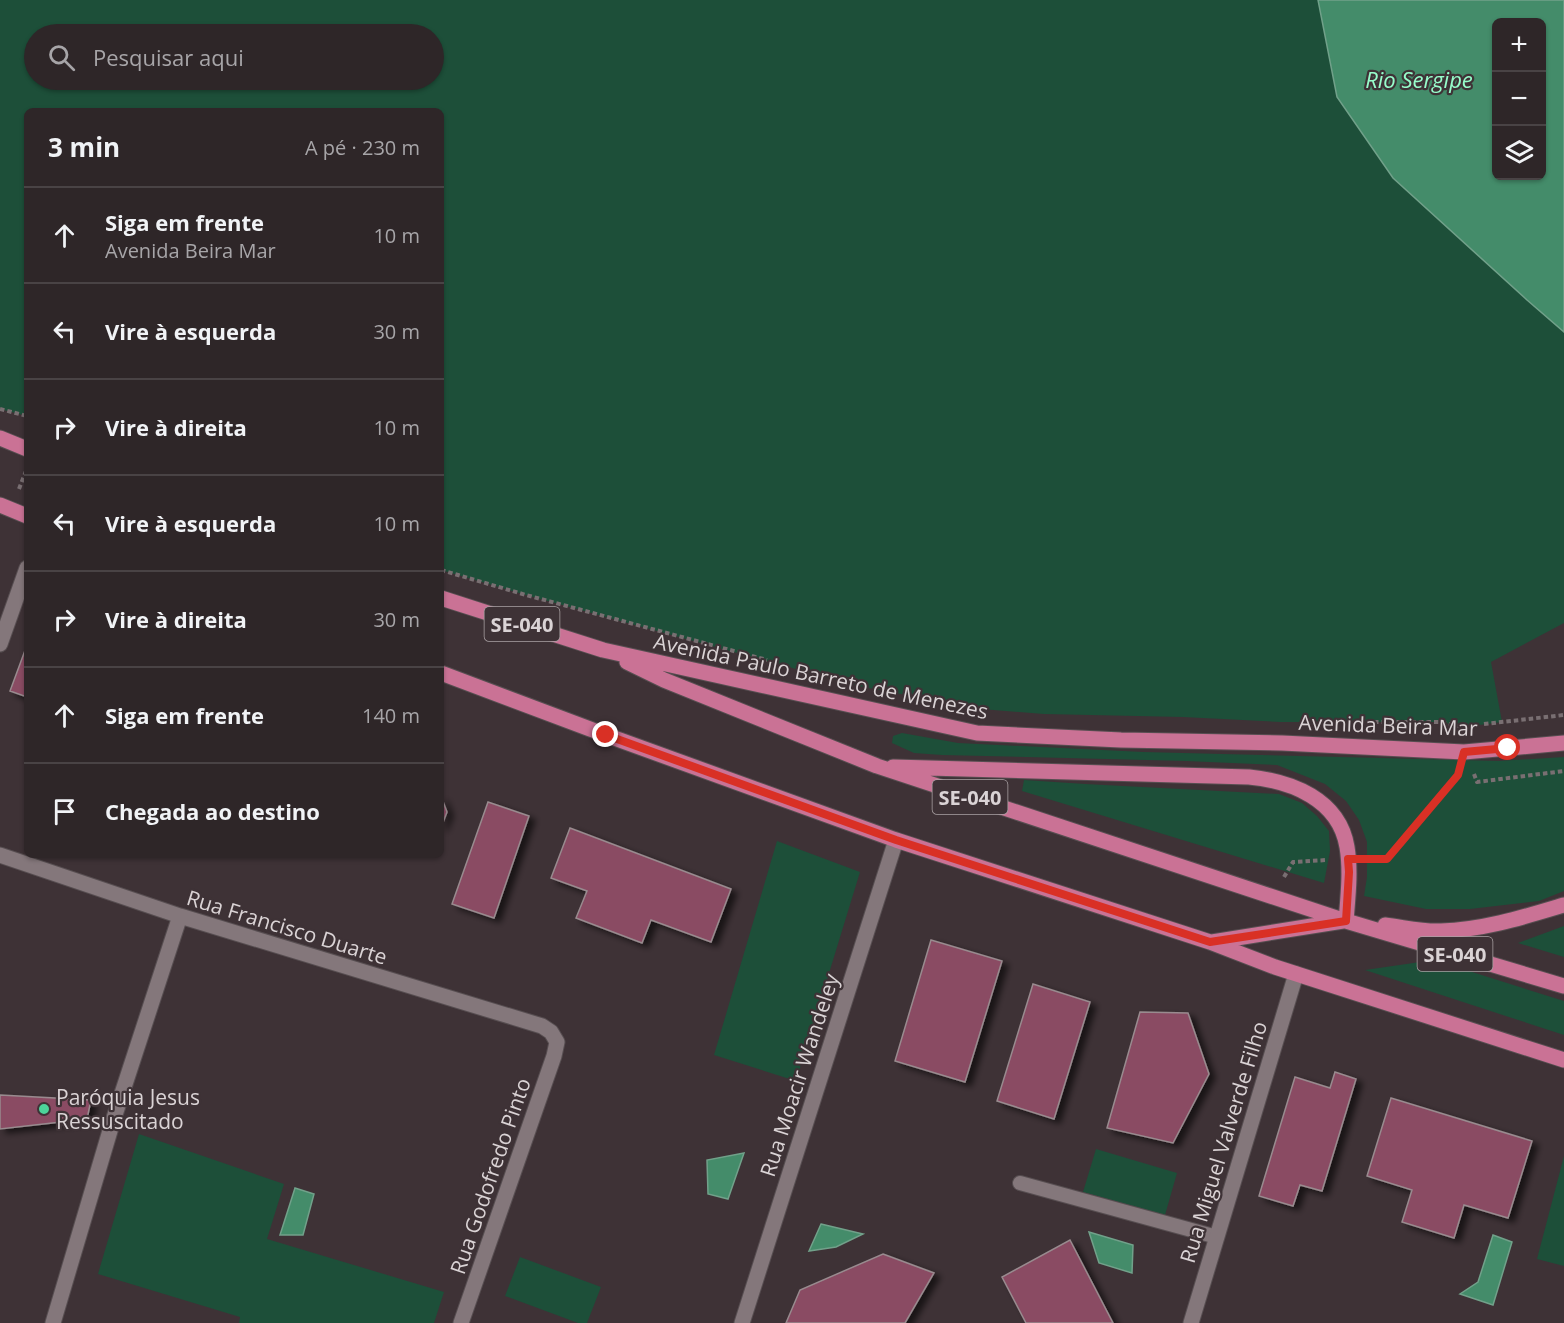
<!DOCTYPE html>
<html lang="pt">
<head>
<meta charset="utf-8">
<style>
  :root { --surface:#2e2628; --page:#3a3234; --text:#f1f3f6; --muted:#a7a5a8; --line:#494345 }
  body { margin:0; font-family:"Open Sans",sans-serif; background:var(--page); color:var(--text) }
  .controls { position:absolute; right:18px; top:18px; display:grid; overflow:hidden; border-radius:9px; box-shadow:0 2px 4px #0004 }
  .controls button { width:54px; height:54px; display:grid; place-items:center; padding:0; border:0; border-bottom:2px solid var(--line); background:var(--surface); color:var(--text); font:30px sans-serif }
  .stop { position:absolute; width:18px; height:18px; margin:-14px; border:4px solid #d93025; border-radius:50%; background:#fff }
  .stop.end { background:#d93025; border-color:#fff; box-shadow:0 2px 6px #0008 }
  .list { margin:0; padding:0; list-style:none }
  h2 { display:flex; justify-content:space-between; align-items:center; height:78px; margin:0; padding:0 24px; font-size:26px }
  h2 small { font-size:20px; font-weight:400; color:var(--muted) }
  .list li { display:grid; grid-template-columns:39px 1fr auto; gap:18px; align-items:center; box-sizing:border-box; height:96px; padding:0 24px; border-top:2px solid var(--line) }
  .list b { display:block; font-size:22px; white-space:nowrap }
  .list p { margin:0; font-size:20px; white-space:nowrap; color:var(--muted) }
  .list em { font-size:20px; font-style:normal; color:var(--muted) }
  .icon { flex:none; width:33px; height:33px; fill:none; stroke:currentColor; stroke-width:2; stroke-linecap:round; stroke-linejoin:round }
  .map { position:relative; flex:none; width:1564px; height:1323px; overflow:hidden }
  .search { position:absolute; background:var(--surface); box-shadow:0 2px 4px #0004; left:24px; top:24px; width:420px; height:66px; display:flex; align-items:center; gap:15px; box-sizing:border-box; padding:0 21px; border-radius:33px; color:var(--muted); font-size:22px }
  .panel { position:absolute; background:var(--surface); box-shadow:0 2px 4px #0004; left:24px; top:108px; width:420px; height:750px; border-radius:9px }
  .map>svg:first-child { display:block }
</style>
</head>
<body>
<div class="map">
<svg width="1564" height="1323" viewBox="0 0 1564 1323">
  <defs>
    <filter id="shadow"><feDropShadow dx="6" dy="4" stdDeviation="3" flood-color="#0009"/></filter>
  </defs>
  <rect width="100%" height="100%" fill="#3e3236"/>
  <path fill="#1d4f39" fill-rule="evenodd" d="M0,0h1318l19,97 56,81 134,122 37,32v291l-73,39 11,60 -38,5 -23,-5h-160l-98,-5 -139,-3 -63,-5 -123,-23 -332,-91 -85,-25v-459h-414v305l-27,-7zM34,34h400v46h-400z
    M902,733l56,10 185,9 356,9 65,-4v134l-25,10 -69,8h-44l-62,-13 3,-19v-35l-8,-22 -13,-19 -21,-17 -48,-19 -91,-4 -244,-6 -28,-2 -22,-10 1,-7z
    M1024,780l61,4 194,10 23,9 15,13 12,15 1,20 -6,32 -302,-92z
    M777,841l83,31 -64,209 -82,-26z
    M1564,926v31l-46,-14z
    M1434,960l130,41v34l-199,-65z
    M139,1134l145,50 -17,55 177,53 -10,31h-195l1,-6 -142,-43z
    M1096,1149l81,24 -12,42 -82,-23z
    M1564,1156v110l-27,-7z
    M520,1257l81,30 -14,36h-9l-73,-27z"/>
  <path fill="#448c6a" stroke="#71a18a" stroke-width="1.5" fill-rule="evenodd" d="M1318,0h246v332l-37,-32 -134,-122 -56,-81zM1542,22v154h-46v-154z
    M744,1153l-16,46 -20,-5 -1,-34z
    M295,1188l19,6 -11,41h-23z
    M821,1224l42,10 -27,13 -27,4z
    M1089,1232l44,13 -1,28 -33,-10z
    M1493,1235l19,7 -19,63 -33,-11 18,-12z"/>
  <path fill="#8a4b63" stroke="#998b8f" stroke-width="1.5" filter="url(#shadow)" d="M27,645v52l-17,-6z
    M441,796l6,16 -6,16z
    M488,802l41,14 -35,102 -42,-14z
    M570,828l161,61 -20,53 -60,-22 -9,23 -66,-25 11,-27 -36,-13z
    M931,940l71,21 -37,121 -70,-21z
    M1033,984l57,18 -36,117 -57,-18z
    M1140,1012l48,1 21,61 -36,69 -66,-15z
    M1335,1072l21,7 -34,112 -22,-6 -7,21 -34,-10 36,-119 35,11z
    M0,1095l91,5 -4,19 -87,10z
    M1391,1098l141,43 -24,77 -44,-13 -10,33 -52,-16 10,-32 -45,-14z
    M1070,1240l43,83h-87l-24,-46z
    M883,1254l51,19 -29,50h-119l14,-33z"/>
  <g fill="none" stroke-linecap="round" stroke-linejoin="round">
    <defs>
      <path id="service" d="M1020,1183l197,54"/>
      <path id="minor" d="M0,644l27,-76
        M0,855l180,61 362,110 9,6 6,10 -3,14 -93,267
        M53,1323l59,-199 68,-208
        M742,1323l154,-483
        M1191,1323l105,-349"/>
      <path id="primary" d="M0,438l27,11
        M0,505l27,11
        M441,598l162,52 374,83 144,7 161,3 182,9 100,-9
        M627,662l37,18 213,86 469,155 218,65
        M441,673l165,62 290,105 314,102 65,25 289,93
        M893,767l356,10c42,4 90,22 98,70 4,24 1,49 -1,74
        M1385,925c18,2 37,7 56,6 42,-1 83,-14 123,-26
        M1212,942l131,-21"/>
    </defs>
    <use href="#service" stroke="#574e51" stroke-width="16"/>
    <use href="#minor" stroke="#574e51" stroke-width="17"/>
    <use href="#primary" stroke="#574e51" stroke-width="17"/>
    <path stroke="#796f72" stroke-width="4" stroke-dasharray="4.5 3" stroke-linecap="butt" d="M0,409l27,7
      M19,489l7,-18
      M441,570l85,25 241,65
      M1374,722h67l21,5
      M1484,724l80,-9
      M1474,774l3,8 87,-11
      M1371,859h16l71,-86
      M1284,877l9,-15 34,-2"/>
    <use href="#service" stroke="#84777b" stroke-width="14"/>
    <use href="#minor" stroke="#84777b" stroke-width="15"/>
    <use href="#primary" stroke="#ca7295" stroke-width="15"/>
  </g>
  <g fill="none" stroke-linecap="round" stroke-linejoin="round">
    <path stroke="#d93025" stroke-width="8" d="M606,735l290,105 314,102 136,-21 3,-49 -1,-13h39l71,-84 6,-23 44,-4"/>
  </g>
  <circle fill="#4dd39a" stroke="#3e3236" stroke-width="2" cx="44" cy="1109" r="6"/>
  <g text-anchor="middle" dominant-baseline="central" stroke-width="4.5" stroke-linejoin="round" paint-order="stroke">
    <g fill="#3e3236" stroke="#aba3a5" stroke-width="1.5">
      <rect x="484.5" y="607" width="75" height="34" rx="4.5"/>
      <rect x="932.5" y="780" width="75" height="34" rx="4.5"/>
      <rect x="1417.5" y="937" width="75" height="34" rx="4.5"/>
    </g>
    <g font-size="20" font-weight="bold" fill="#dad3d5">
      <text x="522" y="624">SE-040</text>
      <text x="970" y="797">SE-040</text>
      <text x="1455" y="954">SE-040</text>
    </g>
    <g font-size="21" fill="#dad3d5" stroke="#3e3236">
      <text transform="translate(821 676) rotate(12)">Avenida Paulo Barreto de Menezes</text>
      <text transform="translate(1388 725) rotate(2)">Avenida Beira Mar</text>
      <text transform="translate(287 927) rotate(17)">Rua Francisco Duarte</text>
      <text transform="translate(799 1075) rotate(-72)">Rua Moacir Wandeley</text>
      <text transform="translate(1223 1142) rotate(-73)">Rua Miguel Valverde Filho</text>
      <text transform="translate(490 1176) rotate(-71)">Rua Godofredo Pinto</text>
    </g>
    <g font-size="21" fill="#dad3d5" stroke="#3e3236" text-anchor="start">
      <text x="56" y="1097">Paróquia Jesus<tspan x="56" dy="24">Ressuscitado</tspan></text>
    </g>
    <g font-size="22" font-style="italic" fill="#97fdcb" stroke="#3e3236">
      <text x="1419" y="79">Rio Sergipe</text>
    </g>
  </g>
</svg>
<div class="controls">
<button>+</button>
<button>−</button>
<button><svg class="icon" aria-label="layers" viewBox="0 0 24 24"><path d="M12 4l9 5-9 5-9-5zM3 14l9 5 9-5"/></svg></button>
</div>
<div class="stop" style="left:1508px;top:748px"></div>
<div class="stop end" style="left:606px;top:735px"></div>
<div class="search"><svg class="icon" aria-label="search" viewBox="0 0 24 24"><circle cx="10" cy="10" r="6"/><path d="M15 15l6 6"/></svg>Pesquisar aqui</div>
<section class="panel">
<h2>3 min<small>A pé · 230 m</small></h2>
<ul class="list">
<li><svg class="icon" aria-label="ahead" viewBox="0 0 24 24"><path d="M12 20V5M6 11l6-6 6 6"/></svg><div><b>Siga em frente</b><p>Avenida Beira Mar</p></div><em>10 m</em></li>
<li><svg class="icon" aria-label="left" viewBox="0 0 24 24"><path d="M17 20v-9H6M10 6l-5 5 5 5"/></svg><div><b>Vire à esquerda</b></div><em>30 m</em></li>
<li><svg class="icon" aria-label="right" viewBox="0 0 24 24"><path d="M7 20v-9h11M14 6l5 5-5 5"/></svg><div><b>Vire à direita</b></div><em>10 m</em></li>
<li><svg class="icon" aria-label="left" viewBox="0 0 24 24"><path d="M17 20v-9H6M10 6l-5 5 5 5"/></svg><div><b>Vire à esquerda</b></div><em>10 m</em></li>
<li><svg class="icon" aria-label="right" viewBox="0 0 24 24"><path d="M7 20v-9h11M14 6l5 5-5 5"/></svg><div><b>Vire à direita</b></div><em>30 m</em></li>
<li><svg class="icon" aria-label="ahead" viewBox="0 0 24 24"><path d="M12 20V5M6 11l6-6 6 6"/></svg><div><b>Siga em frente</b></div><em>140 m</em></li>
<li><svg class="icon" aria-label="arrive" viewBox="0 0 24 24"><path d="M6 21V4h12l-3 4 3 4H6"/></svg><div><b>Chegada ao destino</b></div></li>
</ul>
</section>
</div>
</body>
</html>
